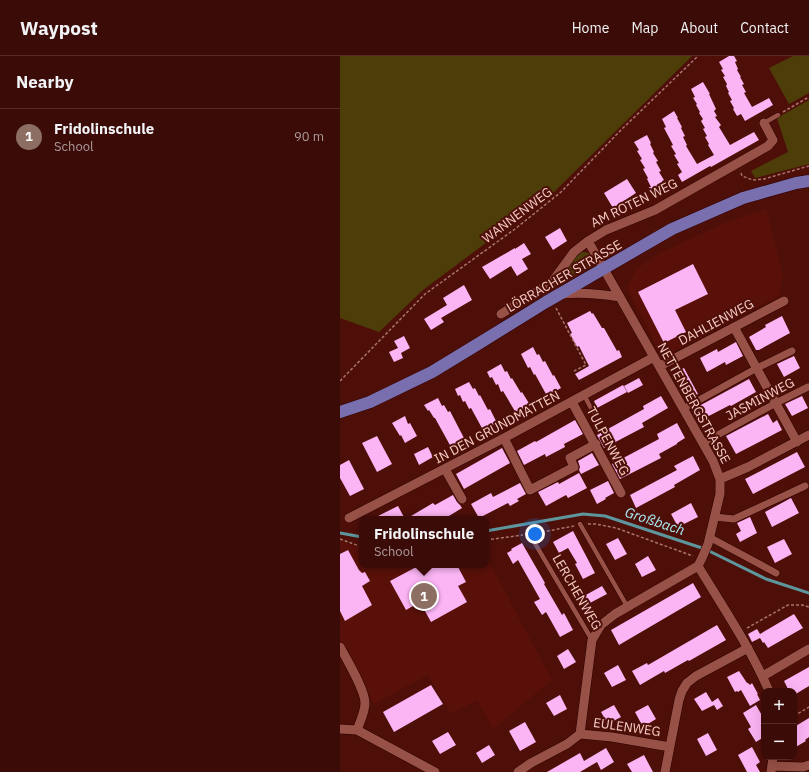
<!DOCTYPE html>
<html lang="en">
<head>
<meta charset="utf-8">
<style>
  :root { --surface:#3b0b07; --page:#461915; --text:#f1f3f6; --muted:#ac9b9b; --line:#542b28; --accent:#54cadd }
  body { margin:0; font-family:"IBM Plex Sans",sans-serif; background:var(--page); color:var(--text) }
  .controls { position:absolute; right:12px; bottom:12px; display:grid; overflow:hidden; border-radius:8px; box-shadow:0 4px 16px #0002 }
  .controls button { width:36px; height:36px; display:grid; place-items:center; padding:0; border:0; border-bottom:1px solid var(--line); background:var(--surface); color:var(--text); font:20px sans-serif }
  .you { position:absolute; left:195px; top:478px; width:14px; height:14px; margin:-10px; border:3px solid #fff; border-radius:50%; background:#1a73e8; box-shadow:0 0 0 6px #1a73e833 }
  .badge { display:grid; place-items:center; width:26px; height:26px; border-radius:50%; background:var(--accent); color:#fff; font-size:13px; font-weight:700 }
  .pin { position:absolute; translate:-50% -50%; border:2px solid #fff; box-shadow:0 1px 4px #0006 }
  .popup { position:absolute; left:19px; top:460px; width:130px; height:52px; box-sizing:border-box; display:grid; place-content:center; border-radius:8px; background:var(--surface); filter:drop-shadow(0 1px 3px #0005); font-size:13px; white-space:nowrap; color:var(--muted) }
  .popup b { font-size:15px; color:var(--text) }
  .popup::after { content:''; position:absolute; left:50%; top:100%; margin-left:-8px; border:8px solid transparent; border-top-color:var(--surface) }
  .list { margin:0; padding:0; list-style:none }
  h2 { display:flex; justify-content:space-between; align-items:center; height:52px; margin:0; padding:0 16px; font-size:17px }
  h2 small { font-size:13px; font-weight:400; color:var(--muted) }
  .list li { display:grid; grid-template-columns:26px 1fr auto; gap:12px; align-items:center; box-sizing:border-box; height:56px; padding:0 16px; border-top:1px solid var(--line) }
  .list b { display:block; font-size:15px; white-space:nowrap }
  .list p { margin:0; font-size:13px; white-space:nowrap; color:var(--muted) }
  .list em { font-size:13px; font-style:normal; color:var(--muted) }
  .map { position:relative; flex:none; width:469px; height:716px; overflow:hidden }
  header { display:flex; align-items:center; gap:24px; box-sizing:border-box; height:56px; padding:0 20px; background:var(--surface); border-bottom:1px solid var(--line) }
  header strong { font-size:19px }
  nav { display:flex; gap:22px; margin-inline-start:auto; font-size:14px }
  main { display:flex }
  aside { flex:1; background:var(--surface) }
  .map>svg:first-child { display:block }
</style>
</head>
<body>
<header>
<strong>Waypost</strong>
<nav><a>Home</a><a>Map</a><a>About</a><a>Contact</a></nav>
</header>
<main>
<aside>
<h2>Nearby<small></small></h2>
<ul class="list">
<li><span class="badge" style="background:#8d6e63">1</span><div><b>Fridolinschule</b><p>School</p></div><em>90 m</em></li>
</ul>
</aside>
<div class="map">
<svg width="469" height="716" viewBox="0 0 469 716">
  <rect width="100%" height="100%" fill="#4f0f09"/>
  <path fill="#591009" d="M426,153l17,66 -4,21 -117,61 -35,-69 9,-19 24,-16 67,-31z
    M0,485l22,7v17h124v-9l66,124 -59,49 -16,-29 -26,14 -23,-39 -54,29 -34,-65z"/>
  <path fill="#4d3d09" d="M0,0h352l-138,136 -131,98 -44,42 -39,-14z
    M453,0h16v37l-20,11 -20,-36z
    M469,44v64l-54,14 -4,-7 37,-19 -11,-34z
    M243,196c5,0 12,3 11,9 -1,1 -3,6 -4,6l-46,26 -1,-2 36,-38z"/>
  <g fill="none" stroke-linecap="round" stroke-linejoin="round">
    <path stroke="#5e969d" stroke-width="3" d="M146,475l97,-17 22,2 100,33 61,30 43,14
      M0,477l22,4"/>
  </g>
  <path fill="#fbb4f4" d="M389,0h5l3,5 -2,1 3,7 -1,1 4,7h-1l4,7 -2,1 4,7 -2,1 8,14 17,-9 4,7 -28,16 -4,-7 -4,2 -4,-7 1,-1 -4,-7 2,-1 -4,-7 1,-1 -3,-6 1,-2 -4,-7 2,-1 -4,-6 2,-1 -4,-7z
    M363,26l7,12h-1l7,15 -2,2 3,5 -2,1 6,8 -2,2 11,18 24,-13 5,8 -48,27 -1,-1 -28,16 -4,-7 4,-3 -5,-8 2,-1 -5,-8 2,-1 -5,-8 2,-1 -9,-17 2,-1 -4,-8 12,-8 4,7h-1l5,9 -1,1 4,8 -2,1 4,8 -1,1 11,18 17,-9 -6,-10 1,-1 -4,-7 2,-1 -4,-7 2,-1 -4,-7 2,-2 -4,-6 1,-1 -4,-7 1,-1 -4,-6 2,-1 -4,-8z
    M307,79l4,8 -1,1 4,8 -1,1 5,8 -2,1 5,9 -2,1 5,8 -2,1 4,8 -12,7 -5,-9h2l-4,-8 1,-1 -5,-9 2,-1 -5,-8 2,-1 -5,-8 2,-1 -5,-8z
    M287,123l9,14 -23,15 -9,-15z
    M220,172l7,13 -14,9 -8,-13z
    M184,187l7,11 -9,5 6,10 -11,7 -6,-10 -21,13 -8,-12 33,-19v1z
    M353,208l15,30 -33,16 11,22 -22,11 -26,-51z
    M124,229l8,15 -31,18 3,4 -13,8 -7,-11 23,-14 -4,-7z
    M250,255l2,3 1,-1 9,15h2l13,23 2,-1 3,7 -43,23 -4,-6 14,-8 -10,-20 -2,1 -7,-13 2,-1 -5,-10z
    M442,260l8,17 -31,17h-3l-7,-13 17,-10 -1,-2z
    M64,280l6,12 -9,5 2,5 -9,4 -5,-10 9,-4 -4,-7z
    M396,286l7,14 -17,9 -1,-3 -18,10 -7,-14 17,-9 1,3z
    M193,291l4,8 2,-1 4,8 2,-1 8,15 1,-1 7,13 -14,8 -12,-22 -1,1 -4,-8 -2,1 -7,-14z
    M454,300l6,12 -16,9 -7,-13z
    M161,308l4,8 2,-1 4,8 1,-1 9,15 1,-1 8,13 -14,8 -13,-22 -2,1 -3,-8 -2,1 -4,-8 -2,1 -3,-6z
    M344,312l14,26 -8,4 -14,-26z
    M299,322l4,7 -15,8 -4,-7z
    M409,323l7,13 -25,14 -1,-1 -25,13 -6,-12z
    M129,326l4,7 2,-1 4,8 1,-1 8,15 2,-1 7,14 -14,7 -12,-22 -2,1 -4,-8 -2,1 -3,-7 -2,1 -3,-7z
    M283,329l4,7 -30,16 -3,-7z
    M321,340l7,12 -26,15 2,4 -40,21 -7,-13 47,-26 -1,-3z
    M462,340l6,12 -16,8 -7,-12z
    M98,342l4,8 2,-1 4,7 2,-1 15,29 -14,7 -16,-29h-1l-5,-8 -1,1 -4,-6z
    M428,358l5,9 4,-3 5,10 -46,24 -10,-18z
    M65,360l3,8 2,-1 7,13 -12,7 -4,-8 -1,1 -8,-13z
    M235,364l8,14 -19,10 1,3 -19,10 -1,-3 -21,11 -7,-14 18,-10 1,1z
    M337,367l8,15 -8,5v1l-18,10 2,4 -41,21 -8,-15 47,-25 -2,-5z
    M37,380l15,28 -15,8 -15,-29z
    M88,391l5,10 -14,8 -5,-11z
    M162,392l8,15 -46,26 -8,-15z
    M457,396l8,15 -52,27 -8,-15z
    M252,397l7,12 -18,9 -2,-4 1,-3 -2,-6z
    M353,400l7,14 -26,15 1,2 -39,21 -6,-13 47,-25 -3,-4z
    M9,404l15,29 -14,7 -10,-18v-13z
    M239,417l8,15 -19,10 -2,-3 -20,11 -8,-14 20,-10 1,2z
    M268,425l6,12 -9,5 1,1 -9,5 -7,-14z
    M180,427l6,11 -9,5 2,2 -9,5 -2,-3 -29,15 -8,-14 20,-11 2,4z
    M113,439l4,7 3,3 2,3 -18,11h-38l27,-16 2,2z
    M451,442l8,15 -27,14 -7,-15z
    M351,447l7,14 -20,10 -7,-13z
    M58,450l7,13h-33z
    M410,461l7,16 -17,9 -4,-8 5,-3 -4,-8z
    M233,475l22,42 -12,6 -8,-15 2,-1 -9,-15 -9,5 -6,-11z
    M278,482l9,16 -12,6 -9,-16z
    M444,483l8,15 -17,9 -8,-16z
    M182,487l23,40 -1,1 18,31 2,-2 9,17 -13,7 -14,-25 -4,3 -8,-13 6,-3 -22,-39 -5,4 -6,-11 5,-3 -1,-1z
    M8,494l11,20 3,3 3,-1 5,9 -8,5 10,19 -27,16 -5,-10v-57z
    M308,500l8,14 -14,7 -7,-13z
    M80,509h11l2,3 6,-3h18l9,17 -8,4 9,16 -36,20 -11,-20 -14,8 -16,-29z
    M353,527l8,14 -82,48 -8,-15z
    M262,530l5,8 -19,10 -4,-8z
    M454,558l9,14 -35,20 -4,-6 -1,1 -3,-5 -8,4 -4,-8 9,-5 3,5z
    M377,569l9,15 -37,21 -1,-1 -23,13 -1,-2 -24,14 -8,-14 15,-8 1,2z
    M228,593l8,13 -12,7 -7,-13z
    M278,609l8,15 -14,7 -8,-14z
    M469,611v19l-15,9v-4h-5l-5,-10z
    M399,615l8,12h1l2,2 2,-2 6,11h-1l3,6 -10,6 -9,-16 -3,2 -1,-1 -2,1 -8,-15z
    M91,629l12,19 -49,28 -11,-20z
    M366,636l6,10 6,-4 5,8 -6,4 -3,-5 -12,6 -8,-12z
    M220,639l7,14 -13,7 -8,-13z
    M274,649l7,12 -13,7 -7,-12z
    M308,649l8,14 -13,8 -8,-15z
    M416,649l8,14v1l-3,2 3,4v11l-8,5 -8,-13 3,-2 -8,-14z
    M469,662v19l-4,3 1,1 -12,7v-21z
    M185,666l11,20 -16,9 -11,-20z
    M108,676l8,13 -16,9 -8,-13z
    M368,677l9,17 -11,6 -9,-17z
    M149,689l6,10 -13,8 -6,-10z
    M412,691l8,15 -4,3 4,7h-13l-9,-17z
    M266,692l8,14 -13,8 -4,-8 -17,10h-33l33,-19 4,8z
    M304,699l9,17h-21l-5,-8z"/>
  <g fill="none" stroke-linecap="round" stroke-linejoin="round">
    <defs>
      <path id="service" d="M424,67l14,-8
        M244,339l10,19h2
        M240,468l47,82
        M190,479l62,105"/>
      <path id="pedestrian" d="M343,353l74,-41 35,-17
        M363,387l73,-40 32,-16
        M374,461l20,2 71,-33
        M369,481l67,36"/>
      <path id="minor" d="M248,185l125,220 7,18v15l-12,50 -6,14 -4,8
        M222,238c20,-2 39,0 58,3
        M161,258l51,-32 22,-30 14,-11 18,-11 49,-20 113,-64 5,-6 -9,-17
        M394,271l63,115
        M320,310l124,-65
        M232,346l49,91
        M164,382l26,52 44,-23 -4,-9 26,-14
        M105,413l17,30
        M380,423l28,-12 61,-32
        M9,462l155,-80 150,-81
        M358,510c25,41 52,81 71,125
        M0,591c7,13 25,43 25,56 0,9 -5,19 -8,27
        M423,620l46,-27
        M0,673l17,1 78,42
        M240,678l32,3 58,10
        M432,710l31,1 6,-2
        M178,716l13,-9 36,-19 13,-10 12,-94 9,-15 14,-11 83,-48
        M325,716l14,-72 3,-9 5,-8 9,-7 52,-28
        M431,716l2,-15"/>
      <path id="primary" d="M0,356l30,-10 62,-30 46,-28 68,-42 126,-73 71,-31 53,-15 13,-2"/>
    </defs>
    <use href="#service" stroke="#2c0000" stroke-width="5.5"/>
    <use href="#pedestrian" stroke="#2c0000" stroke-width="8"/>
    <use href="#minor" stroke="#2c0000" stroke-width="10"/>
    <use href="#primary" stroke="#2c0000" stroke-width="13"/>
    <path stroke="#a9746e" stroke-width="1.5" stroke-dasharray="3 2" stroke-linecap="butt" d="M443,56l26,-15
      M401,117l1,3 11,4 11,-1 45,-13
      M216,252l30,57 -14,7
      M0,325l85,-87 90,-65 46,-37 61,-63 76,-73
      M248,468h8l20,4 77,28
      M197,477l37,-7
      M0,483l22,8
      M146,484l37,-5
      M407,572l41,-23h14l7,2
      M454,660l15,-9"/>
    <use href="#service" stroke="#975146" stroke-width="4.5"/>
    <use href="#pedestrian" stroke="#975146" stroke-width="7"/>
    <use href="#minor" stroke="#975146" stroke-width="9"/>
    <use href="#primary" stroke="#796fae" stroke-width="12"/>
  </g>
  <g text-anchor="middle" dominant-baseline="central" stroke-width="4" stroke-linejoin="round" paint-order="stroke">
    <g font-size="13" fill="#f7cdc6" stroke="#4f0f09">
      <text transform="translate(294 147) rotate(-26)">AM ROTEN WEG</text>
      <text transform="translate(177 159) rotate(-37)">WANNENWEG</text>
      <text transform="translate(224 220) rotate(-30)">LÖRRACHER STRASSE</text>
      <text transform="translate(376 266) rotate(-28)">DAHLIENWEG</text>
      <text transform="translate(420 343) rotate(-28)">JASMINWEG</text>
      <text transform="translate(354 347) rotate(61)">NETTENBERGSTRASSE</text>
      <text transform="translate(157 371) rotate(-28)">IN DEN GRUNDMATTEN</text>
      <text transform="translate(268 385) rotate(62)">TULPENWEG</text>
      <text transform="translate(237 536) rotate(60)">LERCHENWEG</text>
      <text transform="translate(287 671) rotate(8)">EULENWEG</text>
    </g>
    <g font-size="14" font-style="italic" fill="#a9edf9" stroke="#4f0f09">
      <text transform="translate(315 465) rotate(18)">Großbach</text>
    </g>
  </g>
</svg>
<div class="controls">
<button>+</button>
<button>−</button>
</div>
<div class="you"></div>
<div class="pin badge" style="left:84px;top:540px;background:#8d6e63">1</div>
<div class="popup"><b>Fridolinschule</b>School</div>
</div>
</main>
</body>
</html>
